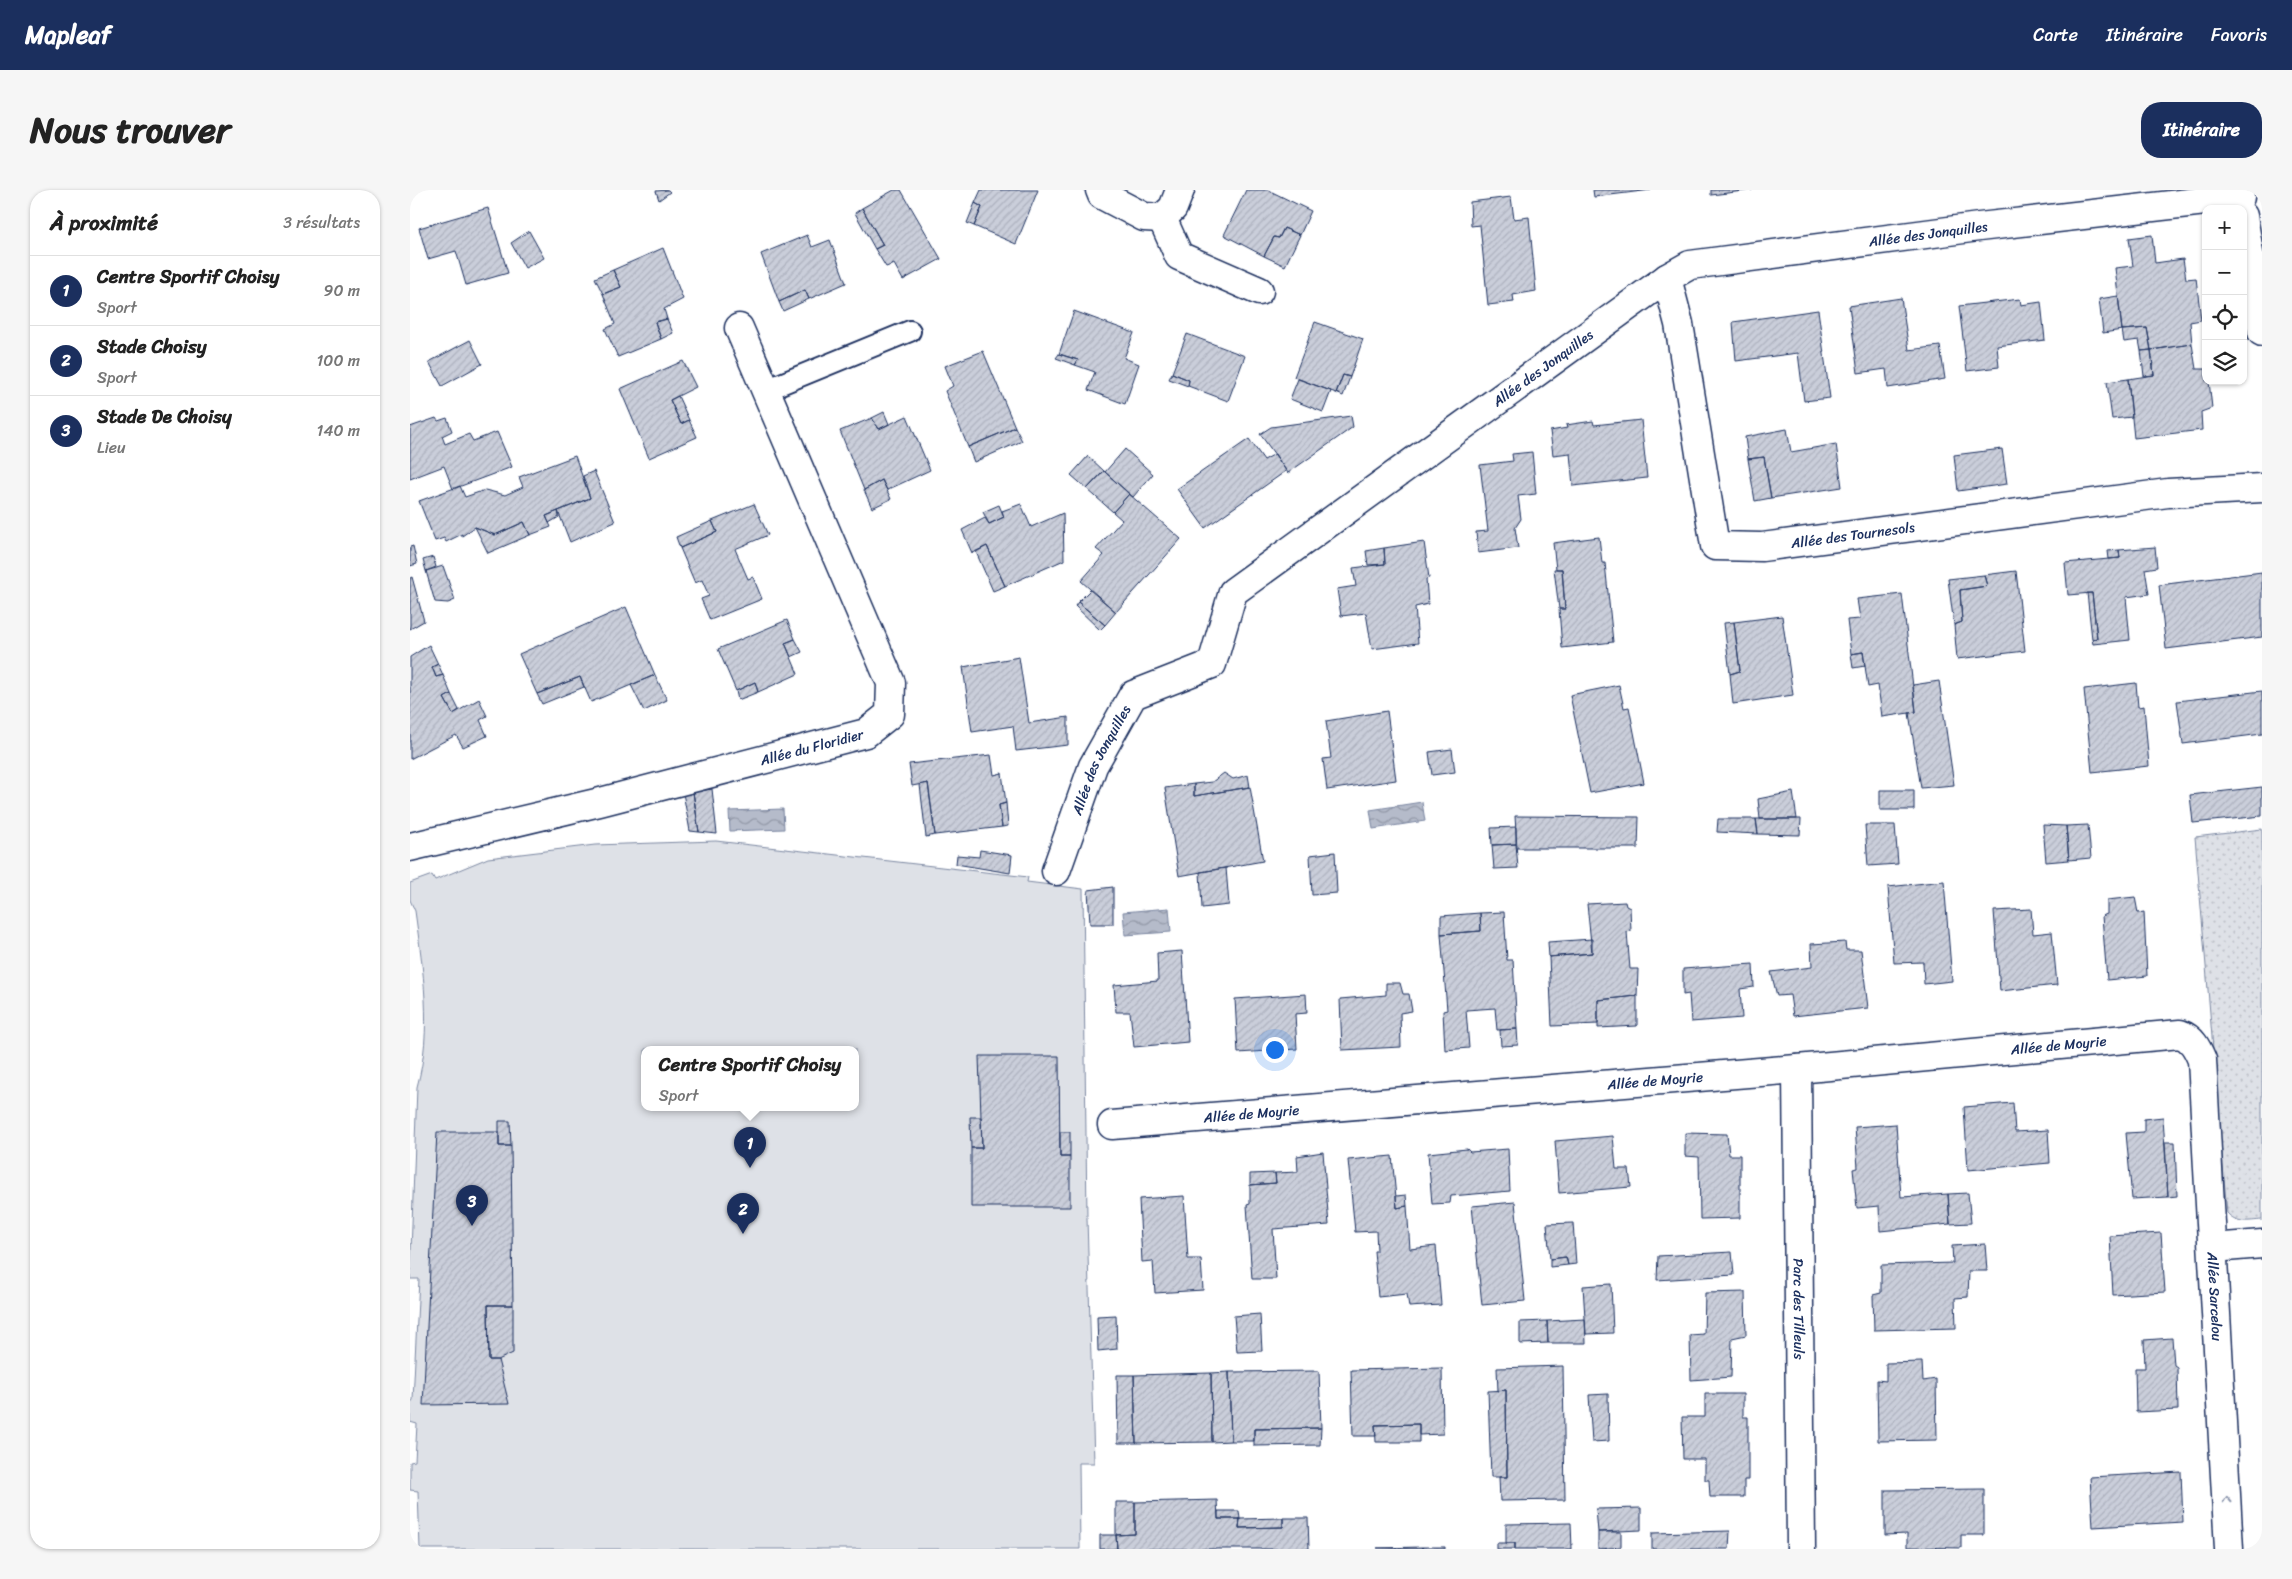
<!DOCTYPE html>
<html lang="fr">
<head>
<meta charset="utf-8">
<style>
  :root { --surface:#fff; --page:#f6f6f6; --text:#222; --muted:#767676; --line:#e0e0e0; --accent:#1b2f5e }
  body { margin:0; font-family:Sriracha,sans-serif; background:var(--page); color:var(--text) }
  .controls { position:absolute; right:15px; top:15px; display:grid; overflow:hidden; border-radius:10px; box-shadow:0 1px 4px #0004 }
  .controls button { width:45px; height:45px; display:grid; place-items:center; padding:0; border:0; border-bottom:1px solid var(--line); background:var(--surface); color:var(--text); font:25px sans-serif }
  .you { position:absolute; left:864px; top:859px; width:18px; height:18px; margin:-12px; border:4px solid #fff; border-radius:50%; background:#1a73e8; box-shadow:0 0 0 8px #1a73e833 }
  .badge { display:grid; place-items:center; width:32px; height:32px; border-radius:50%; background:var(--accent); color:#fff; font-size:16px; font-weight:700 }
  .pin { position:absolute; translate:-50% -41px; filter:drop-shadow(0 1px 2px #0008) }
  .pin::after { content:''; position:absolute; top:26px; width:18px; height:15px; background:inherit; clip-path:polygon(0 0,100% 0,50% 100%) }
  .popup { position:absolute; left:231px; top:856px; width:218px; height:65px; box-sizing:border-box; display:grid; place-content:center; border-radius:10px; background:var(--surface); filter:drop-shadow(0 1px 4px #0005); font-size:16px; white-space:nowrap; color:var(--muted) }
  .popup b { font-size:19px; color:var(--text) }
  .popup::after { content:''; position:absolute; left:50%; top:100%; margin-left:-10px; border:10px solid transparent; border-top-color:var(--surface) }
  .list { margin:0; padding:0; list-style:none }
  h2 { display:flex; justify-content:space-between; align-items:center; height:65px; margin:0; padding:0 20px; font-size:21px }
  h2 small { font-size:16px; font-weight:400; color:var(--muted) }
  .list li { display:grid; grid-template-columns:32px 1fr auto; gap:15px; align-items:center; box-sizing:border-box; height:70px; padding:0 20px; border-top:1px solid var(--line) }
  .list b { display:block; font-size:19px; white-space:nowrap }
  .list p { margin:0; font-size:16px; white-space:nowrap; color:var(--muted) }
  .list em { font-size:16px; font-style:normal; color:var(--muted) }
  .icon { flex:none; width:28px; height:28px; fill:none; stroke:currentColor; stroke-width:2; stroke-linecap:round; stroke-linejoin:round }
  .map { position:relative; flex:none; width:1852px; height:1359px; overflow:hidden; border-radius:20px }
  header { display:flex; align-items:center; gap:30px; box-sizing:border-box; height:70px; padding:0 25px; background:var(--accent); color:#fff }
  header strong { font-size:24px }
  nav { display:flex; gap:28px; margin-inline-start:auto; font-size:18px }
  .intro { display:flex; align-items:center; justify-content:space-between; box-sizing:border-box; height:120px; padding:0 30px }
  h1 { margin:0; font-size:35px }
  .button { padding:12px 22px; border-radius:20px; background:var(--accent); color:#fff; font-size:18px; font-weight:700 }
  main { display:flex; gap:30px; padding:0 30px }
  aside { flex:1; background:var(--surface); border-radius:20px; box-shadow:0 1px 4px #0004 }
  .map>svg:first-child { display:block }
</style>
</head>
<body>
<header>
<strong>Mapleaf</strong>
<nav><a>Carte</a><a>Itinéraire</a><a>Favoris</a></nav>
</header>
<div class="intro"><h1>Nous trouver</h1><a class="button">Itinéraire</a></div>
<main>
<aside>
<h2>À proximité<small>3 résultats</small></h2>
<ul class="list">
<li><span class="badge">1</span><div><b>Centre Sportif Choisy</b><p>Sport</p></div><em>90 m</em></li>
<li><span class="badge">2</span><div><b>Stade Choisy</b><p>Sport</p></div><em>100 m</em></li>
<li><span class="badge">3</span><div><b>Stade De Choisy</b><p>Lieu</p></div><em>140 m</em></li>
</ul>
</aside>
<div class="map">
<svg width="1852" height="1359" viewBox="0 0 1852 1359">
  <defs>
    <pattern id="grass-dots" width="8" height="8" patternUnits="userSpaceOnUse" patternTransform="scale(1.25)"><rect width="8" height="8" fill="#dee1e7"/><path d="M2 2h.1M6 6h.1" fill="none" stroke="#bec1c9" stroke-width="1.8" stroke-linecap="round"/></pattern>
    <pattern id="water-waves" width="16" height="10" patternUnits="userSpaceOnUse" patternTransform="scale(1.25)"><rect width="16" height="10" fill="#b5bbca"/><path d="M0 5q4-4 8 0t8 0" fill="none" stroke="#9298a7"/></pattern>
    <pattern id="building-hatch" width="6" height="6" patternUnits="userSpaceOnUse" patternTransform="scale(1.25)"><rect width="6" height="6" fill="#caceda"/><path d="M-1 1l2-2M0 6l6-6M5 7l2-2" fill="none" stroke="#adb1be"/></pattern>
  </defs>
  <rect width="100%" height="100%" fill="#fff"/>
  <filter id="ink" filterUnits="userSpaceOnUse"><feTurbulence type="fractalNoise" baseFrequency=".02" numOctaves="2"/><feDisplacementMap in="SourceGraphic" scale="10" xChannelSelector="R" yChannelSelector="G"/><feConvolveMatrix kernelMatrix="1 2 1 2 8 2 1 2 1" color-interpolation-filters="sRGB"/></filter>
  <g filter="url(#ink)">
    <path fill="url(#grass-dots)" stroke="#7c88a2" d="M1852,639v391c-13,1 -25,4 -35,-7l-32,-376z"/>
    <path fill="#dee1e7" stroke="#7c88a2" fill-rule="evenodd" d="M306,651l312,36 -1,5 56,7 4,329 7,245h-15l1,86h-660l-2,-58 -8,-1v-28l5,-1 2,-37 -7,-2v-18l3,-4 6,-121h-9l7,-192c16,-58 6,-117 -2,-176l-5,-11v-17l22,-8 3,5 53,-22 107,-13zM235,859h210v58h-210z"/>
    <path fill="url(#water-waves)" stroke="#77839f" d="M1012,612l3,19 -52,8 -3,-19z
      M373,619l1,20 -54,2 -1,-20z
      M759,718l2,24 -46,3 -2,-23z"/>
    <path fill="url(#building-hatch)" stroke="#1b2f5e" d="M258,0l2,2 -11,8 -3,-9z
      M484,0h7l40,69 -38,21 -9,-16 -8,3 -11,-18 8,-4 -21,-37z
      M571,0h57l-22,54 -42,-18 8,-19 -7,-4z
      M836,0h22l43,21 -11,24 -16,-7 -5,10 -5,-1 -10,19 -40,-21z
      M1183,0h58l-57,7z
      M1301,0h41l-41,5z
      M1101,7l3,22 15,-2 7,74 -23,4 1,7 -26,3 -8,-80 -9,1 -1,-24z
      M565,13l7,4 -8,19 -7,-3z
      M78,18l20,65 -42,12 -10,-34 -28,8 -9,-31z
      M452,18l21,37 -8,4 -20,-36z
      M874,38l16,7 -15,31 -21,-10 10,-19 5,1z
      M119,41l15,27 -19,10 -14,-25z
      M397,45l5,12 18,-7 16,43 -37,16 -4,-9 -26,12 -18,-48z
      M1742,45l3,28 28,-4 3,20 10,-1 5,42 -11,2 2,22 -41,6 -4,-22 -25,2 -7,-62 18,-2 -4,-28z
      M253,58l20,51 -19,10 3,10 -12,3 6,17 -43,18 -13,-28 10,-5 -12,-30 18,-7 -8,-17z
      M203,80l8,17 -18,7 -8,-16z
      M395,100l4,9 -26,12 -4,-9z
      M1708,106l4,34 -19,3 -4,-34z
      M1491,108l8,52 31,-4 5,33 -57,9 -2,-19 -28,4 -9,-67z
      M1610,109l1,6 20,-3 4,38 -48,6 2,21 -32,4 -8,-65z
      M1408,120l12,88 -26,3 -6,-48 -62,8 -3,-39z
      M664,121l60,22 -10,25 15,6 -14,40 -37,-14 7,-18 -20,-7 3,-5 -19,-6z
      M257,129l6,14 -12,6 -6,-17z
      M905,132l48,17 -13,38 -7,-2 -7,18 -42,-16z
      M1737,138l4,22 -10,1 -2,-11 -15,2 -2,-12z
      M777,144l58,22 -17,45 -40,-15 1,-6 -17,-7z
      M60,150l12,24 -40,22 -13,-24z
      M1782,154l4,25h10v12h3l3,27 -11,4 1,18 -68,8 -6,-59 26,-4 -3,-25z
      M1741,160l3,25 -10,1 -3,-25z
      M573,161l32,76 -47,20 -23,-56 8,-5 -8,-20z
      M649,164l19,6 -3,5 -19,-7z
      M273,171l13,26 -26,13 11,24 8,-4 8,17 -48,21 -29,-69z
      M762,183l17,7 -1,6 -19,-7z
      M933,185l7,2 -7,19 -7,-3z
      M888,189l33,12 -8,21 -33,-13z
      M1718,189l4,38 -20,2 -5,-37z
      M268,206l11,24 -8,4 -11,-24z
      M474,222l5,12 -10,5 -7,-11z
      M497,226l23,54 -43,20 -5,-10 -18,10 -24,-59 32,-13 7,11z
      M941,226l2,11 -65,46 -28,-39 11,-7z
      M26,228l2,3 9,-3 5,13 -10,5 3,8 24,-10 4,7 24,-9 15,35 -59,22 -9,-23 -34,13v-52z
      M1231,230l6,58 -74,8 -3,-33 -17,2 -3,-24 17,-3 -1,-3 27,-4 1,4z
      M605,237l7,14 -48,21 -6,-15z
      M1377,239l4,23 45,-8 6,43 -71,11 -7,-41 -16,2 -3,-22z
      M839,249l15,21 11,-6 11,17 -81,57 -28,-39z
      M715,259l28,25 -20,23 -28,-25z
      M1592,259l5,35 -49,7 -4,-36z
      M1122,262l4,42 -18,2 3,23 -6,9 3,20 -40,5 -2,-21 12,-1 -8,-66 33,-4 -1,-7z
      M165,266l15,42 -44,18 5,11 -21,8 -6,-13 -29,13 -20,-8 -13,9v-2l-16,8 -2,-4 -9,3 -16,-40 41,-15 5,11 20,-7 20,5 18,-8 -4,-10z
      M678,266l16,15 -17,18 -16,-14z
      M1354,267l7,41 -16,3 -7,-42z
      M184,281l21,51 -45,20 -12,-31 32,-13 -7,-22z
      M694,281l25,23 -16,18 -26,-23z
      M472,290l9,19 -19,9 -8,-18z
      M719,304l52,45 -65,73 -35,-31 23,-26 -8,-6 26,-29 -9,-8z
      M344,314l14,31 -33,14 13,30 5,-2 9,22 -52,21 -9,-21 8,-3 -7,-16 -7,3 -15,-35 37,-16 -5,-11z
      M611,314l10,23 32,-14 1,47 -59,26 -18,-40 -15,7 -10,-23 23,-12 4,6 15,-7 -2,-6z
      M589,315l5,12 -15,7 -6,-12z
      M148,321l1,6 -10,6 -3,-7z
      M302,331l5,11 -37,16 -4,-11z
      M114,332l6,13 -42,18 -13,-26 20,8z
      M1189,347l3,26h3l8,79 -51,6 -3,-39h6l-3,-40h-6l-3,-26z
      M1014,352l5,36 -3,1 2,25 -13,3 3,36 -46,6 -6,-36 -25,3 -4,-27 19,-3 -3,-18 32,-4 -1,-16z
      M3,356l4,18 -7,2v-19z
      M577,356l18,40 -12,5 -17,-39z
      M1745,357l2,20 -12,2 4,25 -23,3 4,43 -37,4 -1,-5 5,-1 -5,-45 -24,2 -3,-32 55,-5 -1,-8z
      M974,358l1,16 -17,1 -2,-14z
      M1709,360l1,8 -11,1 -1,-8z
      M23,367l3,10 -10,4 -3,-11z
      M33,376l12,34 -7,3 -13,-1 -9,-31z
      M1144,379h8l3,40h-6z
      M1606,381l9,80 -68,8 -3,-34 8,-3 -2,-32 27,-4 -3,-11z
      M1852,382v65l-96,12 -7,-64z
      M1574,385l3,11 -27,4 2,32 -8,3 -6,-46z
      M2,387l12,44 -14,8v-51z
      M680,400l26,22 -11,13 -27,-23z
      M1677,403h5l5,45 -5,1z
      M1492,404l14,118 -34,5 -4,-32 -10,2 -5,-35 -12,2 -4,-34 13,-1 -3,-20z
      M668,412l27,23 -5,5 -25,-24z
      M216,417l29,68 -64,27 -11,-25 -43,17 -18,-40z
      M1372,426l11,79 -60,9 -3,-30 10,-3 -6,-49z
      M377,430l8,19 -10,4 13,31 -40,18 -3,-10 -19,9 -18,-42z
      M1324,432l6,49 -10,3 -6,-51z
      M385,449l7,13 -11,5 -6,-14z
      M19,455l9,19 -6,3 4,10 7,-2 8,19 -7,4 9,16 26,-15 8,17 -7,4 7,16 -24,11 -7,-12 -46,24v-102z
      M1453,462l2,14 -12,2 -2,-14z
      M609,467l10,66 39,-6v28l-52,6 -3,-25 -41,6 -9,-65z
      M28,474l5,11 -7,2 -4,-10z
      M245,485l12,25 -23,11 -13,-26z
      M170,487l4,10 -42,17 -5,-10z
      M1529,491l15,104 -33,3 -12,-75 7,-1 -3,-27z
      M345,492l3,10 -20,8 -2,-9z
      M1726,493l2,24 6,-1 5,60 -57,6 -8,-83z
      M1209,495l5,23 5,-1 15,76 -54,10 -20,-98z
      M1852,501v43l-79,10 -6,-43z
      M41,504l8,16 -6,4 -9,-16z
      M977,521l9,69 -69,10 -4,-31 8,-1 -5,-37z
      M1042,559l3,23 -23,3 -3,-23z
      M581,565l3,20 8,-2 4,30 -7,2 3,22 -67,8 -7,-52 -16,3 -3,-22z
      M814,583l9,6 15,-4 2,12 -56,9v-12l18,-2z
      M518,593l7,52 -9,2 -6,-52z
      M784,594v12l56,-9 13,74 -84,15 -14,-88z
      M1852,597v29l-69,7 -3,-28z
      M302,599l5,45 -18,-2 -6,-40z
      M1470,600h34v20h-34z
      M283,602l6,40 -9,-1 -7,-38z
      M1383,602l4,27h-37l-2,-20z
      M596,613l2,23 -6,1 -3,-22z
      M1105,626l124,1 -1,31h-121z
      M1308,629h38l2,15 -41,-2z
      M1346,629h45l-1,16 -42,-1z
      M1455,635h30l3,39 -30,2z
      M1633,635l23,1 3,34 -23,2z
      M1678,635l3,33 -22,2 -3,-34z
      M1106,637v17l-24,1 -1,-17z
      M1106,654l2,24 -24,1 -2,-24z
      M570,660l32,5 -2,18 -54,-9 1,-9 22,2z
      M925,662l2,41 -25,2 -2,-40z
      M816,678l3,37 -27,3 -2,-36z
      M1534,691l8,100 -28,3 -1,-22 -29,1 -6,-76z
      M703,697v37h-23l-2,-34z
      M1725,707l3,16 6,-1 3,64 -40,4 -5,-64 5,-2v-14z
      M1215,712l1,4 4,2 1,23 -4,1 3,37h8l-1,27 -39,4v24l-46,2 -3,-69 43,-4 -5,-49z
      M1621,719l2,25 19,-2 5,53 -57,6 -6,-80z
      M1094,722l3,48h6l4,69 -20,1 -2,-22 -29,2 3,38 -24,2 -2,-39 4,-1 -6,-76 40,-3 -1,-18z
      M1070,723l1,18 -40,3v-18z
      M1182,749v14l-43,4 -1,-15z
      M1435,752l1,8h15l7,58 -75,8 -3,-21 -13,1 -6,-24 41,-5 -1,-23z
      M772,761l6,91 -54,5 -4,-35h-14l-2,-27 44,-4 -1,-28z
      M1343,774l1,23 -14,2 2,29 -51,4 -2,-28 -6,1v-26z
      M976,793h14l3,11h6l3,17 -12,2 1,34 -59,3 -2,-51 46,-4z
      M896,804l1,19 -12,1 2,35 -59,4 -3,-54z
      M1227,806v30l-39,2v-28z
      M1107,839l1,16 -17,1 -1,-16z
      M569,866h80l1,101h10v50h-99v-59h11z
      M1603,913l2,29 33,-2 2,33 -82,7 -4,-63z
      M560,927h11l1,31h-11z
      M1753,927l5,80 -36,2 -6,-66 18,-1v-13z
      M89,931h11l1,25h-12z
      M1486,934l5,73 47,-3 2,30 -70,7 -1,-25 -22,2 -4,-39 5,-1 -3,-41z
      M27,942h62v14h12l2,159h-25l1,55h9l11,44 -86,1z
      M650,942h10v25h-10z
      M1275,943l42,1 2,21h11v63l-40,1 -1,-62 -14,-1z
      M1203,946l3,33h13l2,18 -72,6 -4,-52z
      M1755,952h10l2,54 -9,1z
      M1057,959l3,3 38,-3 2,42 -59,5 -1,7 -18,1 -4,-51z
      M913,962l6,73 -56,4 3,50h-24l-5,-74 3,-1v-19l26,-2 -1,-10 23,-1 -1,-16z
      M982,966l5,52 10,-2 3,43 26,-3 5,59 -32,2 -2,-13 -29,3 -4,-46h3l-1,-20 -21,1 -7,-72z
      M865,983l1,10 -26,2v-11z
      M1558,1003l3,30 -21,1 -2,-30z
      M996,1005l1,11 -10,2 -1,-12z
      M774,1006l4,63h13l2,31 -48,3 -2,-32 -11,1 -3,-63z
      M1105,1012l10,99 -43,4 -10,-99z
      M1163,1033l3,41 -8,1 -2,-8 -16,2 -3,-35z
      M1751,1043l4,59 -52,3 -3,-59z
      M1575,1054l2,27h-18l-1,26 -13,1 1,30 -82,2 -1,-35 8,-2v-28l72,-2 -1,-17z
      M1322,1062l2,23 -77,5 1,-24z
      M1156,1067l2,8 -18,2v-8z
      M1201,1094l2,49 -27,1 -3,-48z
      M1335,1102l1,43 -14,3 -1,39 -40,3 -1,-45 14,-1 1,-41z
      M78,1115h25v48l-15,7h-9z
      M850,1124l2,37 -25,1 -3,-36z
      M706,1125l1,34 -19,2 -1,-35z
      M1175,1129l1,24h-38l-1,-22z
      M1137,1131l1,22 -28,1v-22z
      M1762,1148l2,27 3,2 1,43 -42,2 -1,-44h10l-1,-28z
      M1512,1172l1,19 13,-2 1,61 -59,1 -1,-61 9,1v-18z
      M1153,1176l2,134 -65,1 -1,-24h8l-1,-87 -8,1 -1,-23z
      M1032,1178l1,66 -24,1v-11l-44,1 1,11h-23l-2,-66z
      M909,1181l2,57 -67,1v12h-23l-2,-69z
      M819,1182l2,69 -19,1 -1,-69z
      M801,1183l1,69 -76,1 -2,-68z
      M707,1185h17l2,68h-18z
      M1096,1200l1,87h-16l-3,-86z
      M1198,1204l1,47 -17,1 -3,-47z
      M1295,1204h38v23h5v63h-4v17h-34l-1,-17h-4v-21h-22l-1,-42h23z
      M1009,1234v18h-43l-1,-17z
      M911,1238l-1,17 -66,1v-17z
      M1771,1282l2,50 -90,5 -3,-50z
      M1574,1299v46h-23v13l-54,-1v-13l-22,1v-45z
      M807,1310l1,19h22l-1,9 44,-1v-9h25l1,31h-192l-1,-14 19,-1v-32z
      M706,1312h19v32l-19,1z
      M1231,1318v22l-43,2 -2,-23z
      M808,1321h21l1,8h-22z
      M873,1328v9l-44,1 1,-9z
      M1161,1333l1,26h-57v-6h-9v-19z
      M1320,1341l-1,18h-77v-16z
      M1188,1342h23v15l-23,2z
      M690,1345h16l1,14h-17z
      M1087,1353h18v6h-18z
      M1012,1357v2l-45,-1z
      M1012,1357h23v2h-23z"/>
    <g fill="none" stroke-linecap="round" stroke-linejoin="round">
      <defs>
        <path id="lane" d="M356,200l144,-59"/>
        <g id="street">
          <path d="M690,0l2,5 42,22 18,1 11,-10 7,-18"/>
          <path d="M1833,26l19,116"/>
          <path d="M752,28l17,38 80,35"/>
          <path id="s1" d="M1257,88l12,46 36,222 47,1 406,-54 94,-5"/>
          <path id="s2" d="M0,657l190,-45 266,-69 24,-19 1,-31 -152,-355"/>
          <path id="s3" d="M646,681l37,-105 40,-71 79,-31 21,-72 434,-314 23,-13 289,-38 261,-30"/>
          <path id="s4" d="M1387,879l4,480"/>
          <path id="s5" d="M702,935l685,-56 383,-35c12,4 17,14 22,26l27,489"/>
          <path d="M1803,1058l49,-4"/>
        </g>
      </defs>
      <use href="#lane" stroke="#1b2f5e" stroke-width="24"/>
      <use href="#street" stroke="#1b2f5e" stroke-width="31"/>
      <use href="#lane" stroke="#fff" stroke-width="20"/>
      <use href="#street" stroke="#fff" stroke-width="28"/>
    </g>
    <defs><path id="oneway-chevron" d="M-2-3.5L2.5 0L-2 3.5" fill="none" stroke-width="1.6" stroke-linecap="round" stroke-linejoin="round" transform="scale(1.25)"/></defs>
    <use stroke="#8d97ae" href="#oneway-chevron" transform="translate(1817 1310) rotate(-93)"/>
  </g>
  <g text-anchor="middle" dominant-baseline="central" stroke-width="4" stroke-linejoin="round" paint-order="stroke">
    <g font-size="14" fill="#1b2f5e" stroke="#fff">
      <text stroke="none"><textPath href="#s3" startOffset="1155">Allée des Jonquilles</textPath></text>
      <text stroke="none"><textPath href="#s3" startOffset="735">Allée des Jonquilles</textPath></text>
      <text stroke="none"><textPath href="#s1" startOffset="411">Allée des Tournesols</textPath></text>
      <text stroke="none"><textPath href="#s2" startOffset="414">Allée du Floridier</textPath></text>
      <text stroke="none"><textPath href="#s3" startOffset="120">Allée des Jonquilles</textPath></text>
      <text stroke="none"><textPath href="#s5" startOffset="950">Allée de Moyrie</textPath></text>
      <text stroke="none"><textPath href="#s5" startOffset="545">Allée de Moyrie</textPath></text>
      <text stroke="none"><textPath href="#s5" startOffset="140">Allée de Moyrie</textPath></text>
      <text stroke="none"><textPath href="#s5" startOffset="1344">Allée Sarcelou</textPath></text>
      <text stroke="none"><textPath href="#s4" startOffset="240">Parc des Tilleuls</textPath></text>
    </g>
  </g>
</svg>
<div class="controls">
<button>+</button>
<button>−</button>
<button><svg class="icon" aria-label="locate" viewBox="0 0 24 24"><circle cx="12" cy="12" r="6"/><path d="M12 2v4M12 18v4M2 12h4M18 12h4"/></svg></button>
<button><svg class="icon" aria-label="layers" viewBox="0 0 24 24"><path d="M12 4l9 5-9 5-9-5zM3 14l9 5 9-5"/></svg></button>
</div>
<div class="you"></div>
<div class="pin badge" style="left:340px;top:978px">1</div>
<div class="popup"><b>Centre Sportif Choisy</b>Sport</div>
<div class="pin badge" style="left:333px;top:1044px">2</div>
<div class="pin badge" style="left:62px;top:1036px">3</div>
</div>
</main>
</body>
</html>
